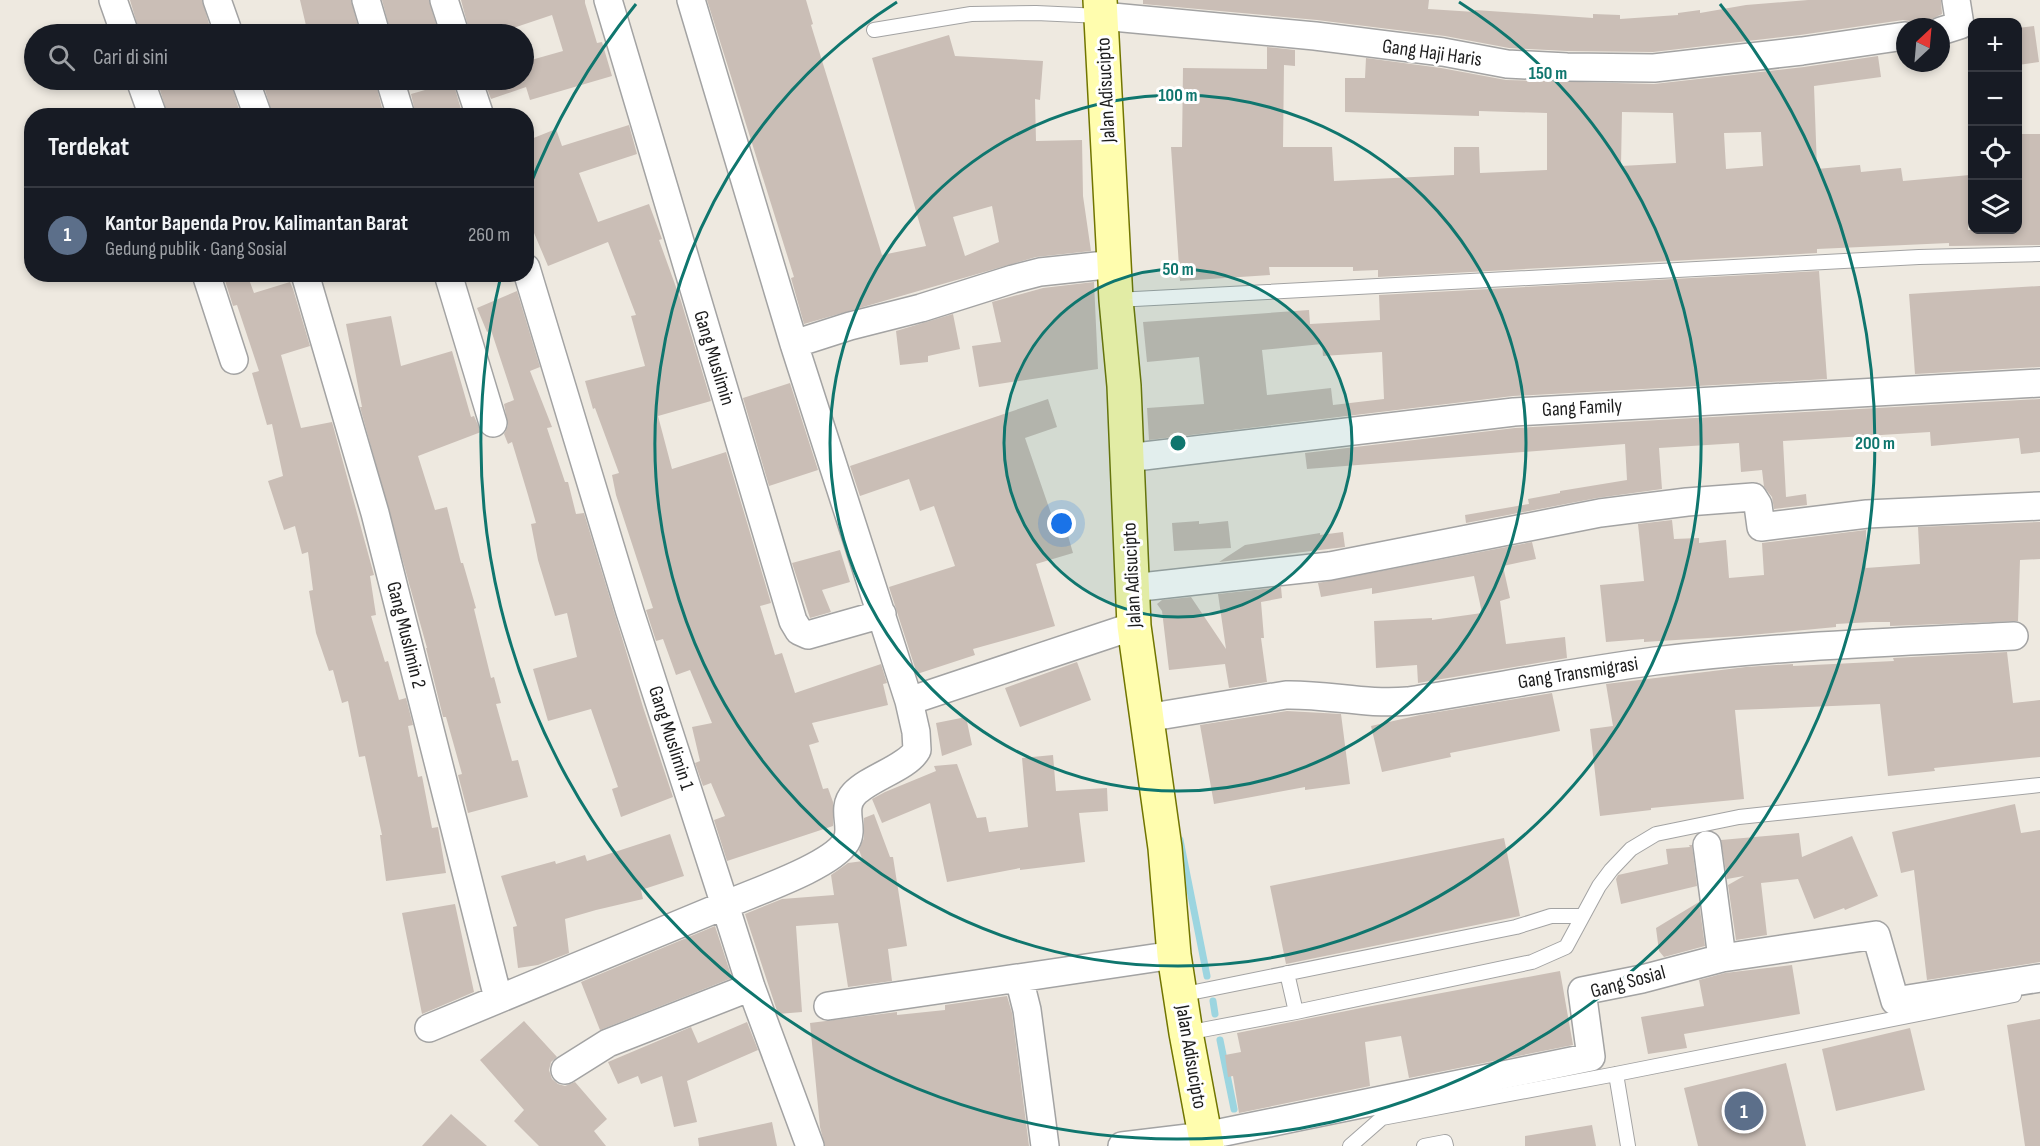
<!DOCTYPE html>
<html lang="id">
<head>
<meta charset="utf-8">
<style>
  :root { --surface:#171b24; --page:#20242c; --text:#f1f3f6; --muted:#9ea1a6; --line:#363941; --accent:#de868e }
  body { margin:0; font-family:"Sofia Sans Condensed",sans-serif; background:var(--page); color:var(--text) }
  .controls { position:absolute; right:18px; top:18px; display:grid; overflow:hidden; border-radius:12px; box-shadow:0 3px 9px #0003 }
  .controls button { width:54px; height:54px; display:grid; place-items:center; padding:0; border:0; border-bottom:2px solid var(--line); background:var(--surface); color:var(--text); font:30px sans-serif }
  .compass { position:absolute; left:1896px; top:18px; width:54px; height:54px; border-radius:50%; background:var(--surface); box-shadow:0 3px 9px #0003; rotate:26deg }
  .you { position:absolute; left:1062px; top:524px; width:21px; height:21px; margin:-15px; border:4px solid #fff; border-radius:50%; background:#1a73e8; box-shadow:0 0 0 9px #1a73e833 }
  .badge { display:grid; place-items:center; width:39px; height:39px; border-radius:50%; background:var(--accent); color:#fff; font-size:20px; font-weight:700 }
  .pin { position:absolute; translate:-50% -50%; border:3px solid #fff; box-shadow:0 2px 6px #0006 }
  .list { margin:0; padding:0; list-style:none }
  h2 { display:flex; justify-content:space-between; align-items:center; height:78px; margin:0; padding:0 24px; font-size:26px }
  h2 small { font-size:20px; font-weight:400; color:var(--muted) }
  .list li { display:grid; grid-template-columns:39px 1fr auto; gap:18px; align-items:center; box-sizing:border-box; height:96px; padding:0 24px; border-top:2px solid var(--line) }
  .list b { display:block; font-size:22px; white-space:nowrap }
  .list p { margin:0; font-size:20px; white-space:nowrap; color:var(--muted) }
  .list em { font-size:20px; font-style:normal; color:var(--muted) }
  .icon { flex:none; width:33px; height:33px; fill:none; stroke:currentColor; stroke-width:2; stroke-linecap:round; stroke-linejoin:round }
  .map { position:relative; flex:none; width:2040px; height:1146px; overflow:hidden }
  .search { position:absolute; background:var(--surface); box-shadow:0 3px 9px #0003; left:24px; top:24px; width:510px; height:66px; display:flex; align-items:center; gap:15px; box-sizing:border-box; padding:0 21px; border-radius:33px; color:var(--muted); font-size:22px }
  .panel { position:absolute; background:var(--surface); box-shadow:0 3px 9px #0003; left:24px; top:108px; width:510px; height:174px; border-radius:24px }
  .map>svg:first-child { display:block }
</style>
</head>
<body>
<div class="map">
<svg width="2040" height="1146" viewBox="0 0 2040 1146">
  <rect width="100%" height="100%" fill="#eee9e0"/>
  <g fill="none" stroke-linecap="round" stroke-linejoin="round">
    <path stroke="#9cd5e0" stroke-width="7" d="M1180,840l27,136
      M1213,1001l2,13
      M1220,1040l14,69"/>
  </g>
  <path fill="#cabeb6" fill-rule="evenodd" d="M130,0h72l10,34h-72z
    M300,0h51l9,34h-52z
    M382,0h47l10,34h-48z
    M461,0h124v3l12,40 5,-1 10,34 -82,24 -4,-13 -35,12 -7,-19h40v-18l39,-11 -11,-36 -57,19h-25z
    M707,0h99l7,24 -2,1 71,230 44,-9 -54,-188 77,-23 6,21 88,5 -3,39 -5,-1 1,42 46,-1 1,56 8,55 -55,6 -232,67 -13,-46 3,-1zM992,206l7,36 -34,14 -12,-39z
    M1143,0h286l-1,9 47,3v-2l118,8v-4l27,1v4l58,-4v-2l22,-3v3l46,-8 62,-5h133l1,14 -12,6 -3,5 -10,1 -7,-5 -7,-1 -103,15 -147,17 -86,-1 -58,-3 -64,-12 -128,-16 -174,-16z
    M2034,26l5,36 -21,3v-37z
    M1267,47l28,3v16l-11,-1 -1,82h49l2,34 120,-6v-28h25l1,26 67,-3v-57l-68,-2v5l-134,-4v-34h20l1,-20 75,10 65,12 148,4 150,-17 74,-11 3,21 -67,9 3,83 43,-4 1,7 40,-4 2,13 67,-6 -2,55h50v-96h22v111l-91,1v-3l-132,6v4l-439,24v-7l-25,1v-4h-84l1,8 -90,6 -9,-134h11l1,-79 84,1zM1622,112l51,1 3,50 -55,3zM1761,132l2,34 -37,3 -2,-36z
    M157,80h73l11,36h-33l-2,-7 -25,7h-13z
    M262,80h113l9,36h-111z
    M453,82l10,34h-47l-5,-22z
    M629,125l8,29 -58,19 19,49 51,-18 13,35 -3,1 22,61 30,100 -53,15 14,53 54,-17 45,151 -11,3 15,49 7,-2 13,40 86,-29 6,19 -4,1 5,21 -76,18 7,19 -10,3 14,44 5,-1 5,14v24l-106,35 -13,-41 11,-4 -14,-33 -8,3 -8,-23 5,-2 -8,-34 20,-4 -22,-53 -14,5 -13,-36 -7,2 -10,-31 7,-2 -37,-113 -4,-20 7,-2 -24,-65 -2,1 -8,-28 60,-15 -14,-50 5,-1 -28,-73 -60,24 -22,-52 8,-4 -8,-16v-53l30,-12 6,17z
    M1819,271l8,108 -314,17 -364,44 -2,-32 57,-4 -5,-47 -52,5 -4,-40 166,-12 1,14 70,-4 -1,-25zM1322,344l1,12 59,-4 2,47 -51,6 -2,-17 -64,7 -5,-45z
    M223,274h24l7,19 36,-11 3,7 17,57 -29,9 20,73 31,-6 42,153 -4,1 6,39 -5,1 14,46 3,-1 11,39 7,-2 7,27 -5,1 10,51 4,-1 10,52 6,-1 8,46 -60,8 -6,-46h2l-17,-79 -6,1 -11,-56 -6,2 -9,-33 -4,1 -13,-38 -7,-42 4,-1 -5,-38 -6,2 -7,-28 -11,4 -16,-49 15,-5 -11,-52 -5,1 -15,-52 7,-2 -22,-66 -4,1z
    M1094,282l4,87 -119,18 -7,-41 29,-4 -9,-40 51,-14z
    M2040,286v81l-125,7 -6,-80z
    M517,291l23,76 -10,4 22,56 -5,1 18,54h3l8,32 8,-1 59,194 30,90 -52,20 -9,-28 6,-2 -27,-78 -43,12 -15,-52 44,-12 -10,-44 -12,3 -17,-56 -7,-36 5,-1 -8,-28 -16,-53 -4,2 -4,-10 4,-8 -4,-22 10,-4 -23,-70 -4,2 -10,-24z
    M953,314l7,35 -32,7v6l-28,3 -4,-34z
    M391,316l10,50 51,-15 19,66 3,-1 7,16 -63,24 17,54 12,-3 14,56h2l13,45 -2,1 17,69 3,-1 7,26 -5,1 16,57 6,-1 10,37 -60,16 -10,-38 4,-1 -16,-57h-3l-17,-69h1l-67,-241h2l-16,-83z
    M790,383l28,87 -49,16 -26,-88z
    M1048,399l9,28 -32,11 30,87 9,-3 9,31 -37,11 19,62 -82,23 2,6 -58,19 -28,-87 66,-21 -21,-60 -14,5 -11,-32 -49,17 -10,-30z
    M2040,399v53l-19,2 -2,-16 -88,8 -1,-14 -147,9 3,56 20,-3 1,11 -33,4 -2,-12 -8,-10 -2,-17 -21,2 -2,-29 -80,5 3,41 -65,9 -131,25 -1,-8 64,-11 -1,-5 32,-6v-2l67,-11 -2,-36 -318,25 -2,-16 210,-25z
    M1672,520l2,19 25,-1v5l27,-3 3,38 35,-3 -2,-32 104,-13v38l54,-4 -2,-37 122,-5v37l-20,1 -2,61 -128,5v-4h-18l-36,2v3l-96,9 -96,6v-3l-38,3 -6,-57 44,-4 -6,-57z
    M1199,521v3l29,-3 3,27 -57,3 -2,-28z
    M1343,532l2,15 -126,15 26,-17 75,-12v2z
    M1532,542l4,17 -33,7 7,32 -10,3 6,43 59,-7 2,21 -149,25 -1,-18 -41,3 -2,-47 58,-3v2l50,-7 -8,-37 -102,18v-6l-51,9 -3,-14z
    M840,550l10,32 -28,8 9,22 -21,6 -18,-55z
    M1281,587l1,11 -21,4 3,36h-3l6,44 -38,6 -4,-24 -56,6 -7,-59 -5,-7 5,-4 29,-3 35,52 -8,-55z
    M2007,652l6,51 27,-3v57l-106,11 1,3 -47,5 -8,-72 -145,6 9,89 -93,9v2l-51,6 -10,-87 23,-3 -7,-42 140,-17 47,-3v2l101,-5 -1,-3z
    M1077,662l14,38 -71,27 -15,-39z
    M1552,693l8,38 -110,22 1,4 -69,15 -11,-46 49,-11z
    M1287,711l54,3 9,70 -45,6v-3l-91,17 -14,-79z
    M966,717l6,28 -30,11 -6,-33z
    M1053,755l3,36 51,-3 1,23 -29,2 6,49 -65,8v-2l-73,14 -17,-79 -48,20 -10,-24 13,-7 51,-21 -2,-5 23,-2 20,54 9,-1 3,15 39,-5 -6,-69z
    M2015,804l6,29 19,-3v132l-113,18 -13,-110 -13,3 -9,-41z
    M874,814l16,43h3l14,89 -19,3 4,32 -44,6 -10,-64 -42,3 6,86 -24,2 -33,-100 37,-15 52,-4 -3,-20 17,-12 15,-2 -4,-11 5,-12v-20z
    M1799,833l3,24 50,-21 26,60 -33,14 -1,-2 -30,11 -16,-40 -37,4 6,52 -31,5 -8,-55 16,-9 -17,3 -6,-39z
    M670,834l14,42 -43,14 2,9 -47,11 -31,9 4,34 -31,12 -20,3 -5,-41 4,-1 -16,-50 54,-15 1,3 29,-9 2,6z
    M1504,838l16,78 -234,48 -16,-78z
    M1689,845h3l5,41 -76,18 -5,-25 2,-4 50,-11 -2,-15 24,-2z
    M1699,902l6,44 -41,11 -5,-6 -3,-23z
    M455,904l19,88 -52,22 -20,-101z
    M715,926l17,52 -132,52 -19,-48z
    M1792,965l8,49 -116,20 3,14 -39,6 -7,-37 63,-11 -5,-26 26,-7z
    M1560,971l13,74 -164,33 -8,-42 -36,6 5,44 -131,27 -6,-37 -5,1 -3,-22 16,-3 -4,-19 124,-25z
    M1007,996l5,17 17,133h-204l-5,-19 -10,-104 87,-11v3l48,-5v-5z
    M2040,1019v127h-15l-18,-121z
    M524,1021l33,36 -6,5 -2,8 3,9 6,5 7,2 10,-4 32,37 -13,12 12,15h-67l-25,-25 10,-11 -44,-50z
    M747,1022l11,28 -71,31 10,41 -23,5 -12,-51 -21,8 -3,-8 -20,8 -10,-22 83,-35 7,16z
    M1910,1028l15,62 -89,21 -14,-62z
    M1786,1063l20,83h-108l-14,-58z
    M451,1114l36,32h-65z
    M772,1122l5,24h-78l-1,-8z
    M1592,1125l4,21h-71v-10z"/>
  <g fill="none" stroke-linecap="round" stroke-linejoin="round">
    <defs>
      <path id="lane" d="M874,30l97,-16 65,-1 65,3
        M1116,300l803,-43 121,-3
        M1287,973l9,39
        M1180,995l336,-68 35,-11h31
        M1186,1033l110,-21 236,-50 34,-15 33,-61 12,-16 20,-21 25,-15 83,-17 301,-32
        M1616,1074l12,72
        M1350,1146l32,-28 234,-44 398,-79
        M1424,1146l21,-4 1,4"/>
      <path id="street" d="M113,0l12,34
        M217,0l12,34
        M366,0l10,34
        M444,0l11,34
        M608,0l185,621 6,10 9,4 74,-21
        M691,0l103,344 115,357 225,-75
        M1102,16l213,20 128,16 64,12 60,3 87,1 148,-17 103,-15
        M1941,31l19,-6 -4,-25
        M140,80l13,36
        M245,80l13,36
        M390,80l11,36
        M468,80l12,36
        M526,268l104,344 95,293c29,-13 105,-38 121,-63 9,-14 -6,-33 8,-48 16,-17 53,-26 63,-44l-1,-18 -7,-31
        M206,274l28,86
        M305,274l70,239 123,485
        M448,274l45,149
        M794,344l56,-18 71,-18 92,-29 27,-7 75,-8
        M1127,458l387,-46 526,-29
        M1132,588l198,-22 270,-53 87,-11 66,-5 5,8 3,22 106,-13 173,-8
        M1146,718l140,-23c42,-1 80,10 122,6 83,-13 165,-29 247,-40 119,-15 240,-19 359,-25
        M1707,845l15,113
        M1019,978l8,32 18,136
        M828,1006l346,-51
        M429,1028l296,-123 26,82 59,159
        M565,1070l43,-27 143,-56
        M1122,1146l83,-10 386,-79 -9,-66 60,-12 80,-21 154,-23 19,66 145,-23"/>
      <path id="secondary" d="M1100,0l16,300 8,86 10,240 31,222 9,107 12,78 21,113"/>
    </defs>
    <use href="#lane" stroke="#a3a3a3" stroke-width="16"/>
    <use href="#street" stroke="#a3a3a3" stroke-width="30"/>
    <use href="#secondary" stroke="#717500" stroke-width="36"/>
    <use href="#lane" stroke="#fff" stroke-width="14"/>
    <use href="#street" stroke="#fff" stroke-width="27"/>
    <use href="#secondary" stroke="#fffdae" stroke-width="33"/>
  </g>
  <circle cx="1178" cy="443" r="174" fill="#0f766e" fill-opacity=".12"/>
  <g fill="none" stroke="#0f766e" stroke-width="3">
    <circle cx="1178" cy="443" r="174"/>
    <circle cx="1178" cy="443" r="348"/>
    <path d="M1459 2A523 523 0 1 1 897 2"/>
    <path d="M527 193A697 697 0 0 1 636 4M1720 4A697 697 0 1 1 500 280"/>
  </g>
  <g text-anchor="middle" dominant-baseline="central" stroke-width="6" stroke-linejoin="round" paint-order="stroke">
    <g font-size="20" fill="#1c1c1c" stroke="#fff">
      <text transform="translate(1432 53) rotate(8)">Gang Haji Haris</text>
      <text transform="translate(1106 90) rotate(-93)">Jalan Adisucipto</text>
      <text transform="translate(714 358) rotate(73)">Gang Muslimin</text>
      <text transform="translate(1582 408) rotate(-3)">Gang Family</text>
      <text transform="translate(1132 575) rotate(-93)">Jalan Adisucipto</text>
      <text transform="translate(406 635) rotate(76)">Gang Muslimin 2</text>
      <text transform="translate(1578 673) rotate(-9)">Gang Transmigrasi</text>
      <text transform="translate(671 738) rotate(72)">Gang Muslimin 1</text>
      <text transform="translate(1628 982) rotate(-15)">Gang Sosial</text>
      <text transform="translate(1191 1057) rotate(80)">Jalan Adisucipto</text>
    </g>
  </g>
  <circle cx="1178" cy="443" r="9" fill="#0f766e" stroke="#fff" stroke-width="3"/>
  <g font-size="18" text-anchor="middle" font-weight="bold" fill="#0f766e" stroke="#fff" stroke-width="6" stroke-linejoin="round" paint-order="stroke">
    <text x="1548" y="79">150 m</text>
    <text x="1178" y="101">100 m</text>
    <text x="1178" y="275">50 m</text>
    <text x="1875" y="449">200 m</text>
  </g>
</svg>
<div class="controls">
<button>+</button>
<button>−</button>
<button><svg class="icon" aria-label="locate" viewBox="0 0 24 24"><circle cx="12" cy="12" r="6"/><path d="M12 2v4M12 18v4M2 12h4M18 12h4"/></svg></button>
<button><svg class="icon" aria-label="layers" viewBox="0 0 24 24"><path d="M12 4l9 5-9 5-9-5zM3 14l9 5 9-5"/></svg></button>
</div>
<svg class="compass" viewBox="-18 -18 36 36"><path d="M0-13l5 13h-10z" fill="#e53935"/><path d="M0 13l5-13h-10z" fill="#9ea1a6"/></svg>
<div class="you"></div>
<div class="pin badge" style="left:1744px;top:1111px;background:#5c6f8a">1</div>
<div class="search"><svg class="icon" aria-label="search" viewBox="0 0 24 24"><circle cx="10" cy="10" r="6"/><path d="M15 15l6 6"/></svg>Cari di sini</div>
<section class="panel">
<h2>Terdekat<small></small></h2>
<ul class="list">
<li><span class="badge" style="background:#5c6f8a">1</span><div><b>Kantor Bapenda Prov. Kalimantan Barat</b><p>Gedung publik · Gang Sosial</p></div><em>260 m</em></li>
</ul>
</section>
</div>
</body>
</html>
